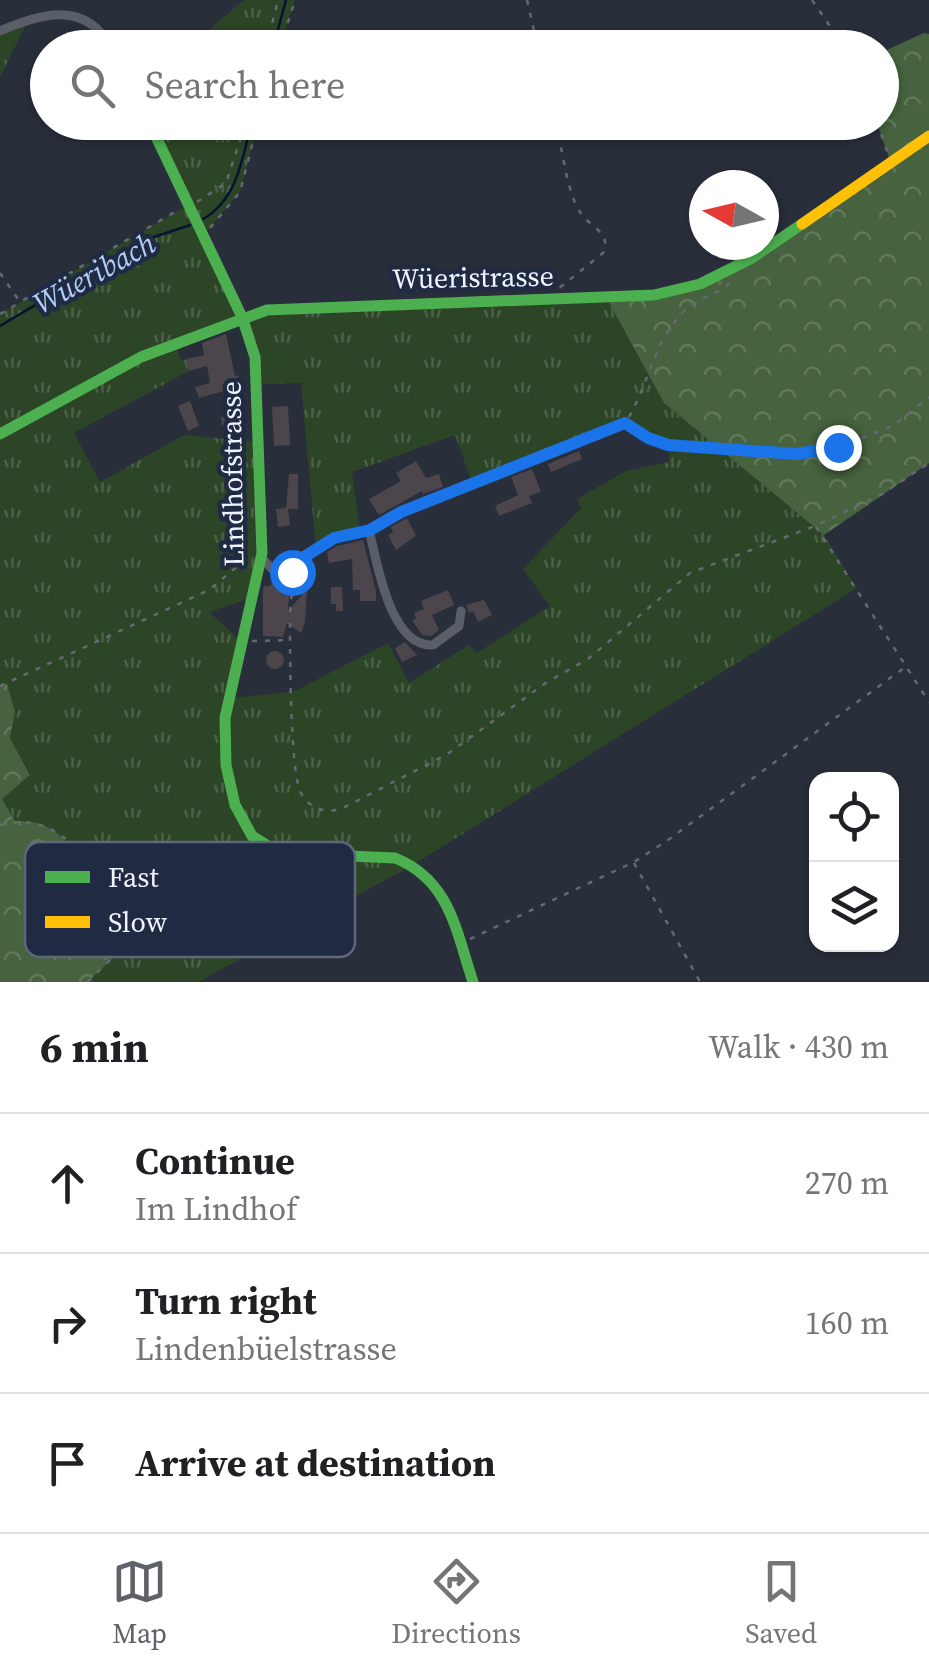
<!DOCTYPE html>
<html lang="en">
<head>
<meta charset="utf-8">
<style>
  :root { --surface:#fff; --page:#f2f2f2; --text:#202124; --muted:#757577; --line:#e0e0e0; --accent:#5e6168 }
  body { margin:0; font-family:"Source Serif 4",serif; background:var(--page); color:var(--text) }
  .controls { position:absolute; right:30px; bottom:30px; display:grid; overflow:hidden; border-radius:20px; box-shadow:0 2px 8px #0004 }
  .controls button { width:90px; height:90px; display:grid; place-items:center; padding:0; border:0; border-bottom:2px solid var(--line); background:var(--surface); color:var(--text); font:50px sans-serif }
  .compass { position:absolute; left:689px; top:170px; width:90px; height:90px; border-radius:50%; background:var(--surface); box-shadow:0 2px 8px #0004; rotate:278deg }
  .stop { position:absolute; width:30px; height:30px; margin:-22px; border:8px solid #1a73e8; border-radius:50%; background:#fff }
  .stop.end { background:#1a73e8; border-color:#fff; box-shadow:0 2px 10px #0008 }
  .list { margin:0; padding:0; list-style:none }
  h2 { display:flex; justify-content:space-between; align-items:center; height:130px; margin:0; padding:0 40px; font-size:42px }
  h2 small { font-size:32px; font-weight:400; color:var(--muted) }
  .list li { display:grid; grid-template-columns:65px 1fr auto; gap:30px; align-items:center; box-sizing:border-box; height:140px; padding:0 40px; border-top:2px solid var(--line) }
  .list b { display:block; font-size:38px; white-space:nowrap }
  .list p { margin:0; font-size:32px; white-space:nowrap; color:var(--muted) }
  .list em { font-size:32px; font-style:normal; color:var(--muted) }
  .icon { flex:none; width:55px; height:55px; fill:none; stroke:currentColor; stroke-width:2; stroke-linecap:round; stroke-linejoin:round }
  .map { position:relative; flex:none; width:929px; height:982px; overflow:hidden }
  .search { position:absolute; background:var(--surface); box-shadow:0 2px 8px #0004; left:30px; right:30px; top:30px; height:110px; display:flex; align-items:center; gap:25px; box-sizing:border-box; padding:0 35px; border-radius:55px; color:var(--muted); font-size:38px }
  .sheet { height:550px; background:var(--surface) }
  nav { display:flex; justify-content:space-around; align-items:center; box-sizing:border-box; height:140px; border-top:2px solid var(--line); background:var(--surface); font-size:28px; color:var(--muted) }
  nav a { display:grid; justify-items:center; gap:5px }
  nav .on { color:var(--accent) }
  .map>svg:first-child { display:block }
</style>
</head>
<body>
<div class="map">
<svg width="929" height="982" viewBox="0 0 929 982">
  <defs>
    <pattern id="grass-tufts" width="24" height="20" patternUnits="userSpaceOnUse" patternTransform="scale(2.5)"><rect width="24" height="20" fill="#2c4526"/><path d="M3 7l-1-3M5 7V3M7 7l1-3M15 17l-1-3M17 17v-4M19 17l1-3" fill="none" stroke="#4b6047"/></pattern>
    <pattern id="forest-crowns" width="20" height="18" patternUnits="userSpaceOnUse" patternTransform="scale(2.5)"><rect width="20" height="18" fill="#46623e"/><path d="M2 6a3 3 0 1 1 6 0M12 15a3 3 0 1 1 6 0" fill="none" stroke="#61795b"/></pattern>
  </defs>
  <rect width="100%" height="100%" fill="#292e3b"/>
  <path fill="url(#grass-tufts)" fill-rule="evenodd" d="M244,0h51l-15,47h-91z
    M29,18l-29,59v-46z
    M149,123h109l-18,69 -37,43 39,82 364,-20 58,106 160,132 33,53 -444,277 -215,117h-110l45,-59 -6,-48c-14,-5 -28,-9 -39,-16 -28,-19 -34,-40 -72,-37l-14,-23 28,-25 -20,-36 5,-26 -15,-26v-372l188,-109zM241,317l16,67 44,-1 15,165 44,-17 -8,-59 103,-37 18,50 152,-62 23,15 20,7 1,17 -43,9 -49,28 4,9 -58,61 27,37 -73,47 -8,-8 -60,38 -21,-40 -95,49 -64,6 13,-56 -33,-30 45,-15 8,-44 -2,-111 -76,-7 -84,47 -26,-49 115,-62 -3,-12 -5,1 -6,-18z"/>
  <path fill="url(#forest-crowns)" d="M924,33l5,1v429l-105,72 -160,-132 -58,-106 95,-13 190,-121 -14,-40 5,-1v-70z
    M7,684l8,28 -5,26 20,37 -28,24 13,22c40,-1 43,18 72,37 12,8 26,13 40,16 0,15 5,27 6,42 2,30 -27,46 -45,66h-88v-296z"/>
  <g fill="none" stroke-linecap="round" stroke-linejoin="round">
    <path stroke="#041333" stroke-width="2.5" d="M273,48l13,-48
      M203,219c35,-20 39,-61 49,-97
      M0,326l145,-86 45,-15"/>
  </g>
  <path fill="#4c454b" d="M226,334l9,42 3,-1 3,11 -42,12 -4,-11 15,-4 -3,-17 -18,5 -3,-12 18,-4 -2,-12z
    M229,400h13v25l-20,1 -1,-9h8z
    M190,401l9,25 -11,5 -10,-25z
    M288,406l2,39 -16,1 -2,-39z
    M579,451l3,8 -31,13 -3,-8z
    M416,461l10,17 13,-4 4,13 -20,7 -1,-3 -43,24 -10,-16 32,-18 -5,-8z
    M532,469l9,23 -12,4 3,7 -33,13 -4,-10 23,-11 -7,-18z
    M289,474h9v35h-10l2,16 -12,2 -2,-18 10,-1z
    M407,518l9,18 -20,14 -8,-15 5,-3 -2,-5z
    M363,540l13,51v10h-16v-11h-7l-1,-31 -23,4 -2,-11 10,-6z
    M272,580l18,2 -2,29 19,-22 -2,33 -4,11 -14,-10 -4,14 -20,-1v-45l1,-5h7z
    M331,587h11l1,24h-7v-7h-5z
    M448,590l6,15 -22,10 7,15 -8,6 -9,-1 -10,-15 4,-1 -2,-6 10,-4 -3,-8z
    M484,600l8,15 -14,7 -5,-11 -4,2 -3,-8z
    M405,642l12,13 -15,7 -7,-14z
    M266 660a9 9 0 1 1 18 0a9 9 0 1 1-18 0Z"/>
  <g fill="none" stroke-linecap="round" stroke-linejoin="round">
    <path stroke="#656972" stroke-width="2.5" stroke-dasharray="5 8" stroke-linecap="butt" d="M527,0l11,48
      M812,0l33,48
      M266,48l12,-48
      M280,48l15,-48
      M556,122c6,25 11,74 26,93 10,13 30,19 21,38l-45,36
      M877,122l11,32
      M197,202l29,-19 20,-61
      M210,228l30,-36 18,-70
      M0,273l20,29 160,-93
      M0,314l19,-11
      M629,417c20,-35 25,-75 54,-105 14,-15 38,-17 52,-34
      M634,429l35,16 128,9 41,-7 55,-21 36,-29
      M816,527l113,175
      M290,612l3,-35
      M290,623c0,30 0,150 11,170 9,16 23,20 40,16l105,-54 101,-73 41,-23 102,-86 125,-47 67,-32 47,-31
      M252,641l37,-1
      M0,686l209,-96 42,-35
      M0,825c62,-15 69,34 123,48 48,13 99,-3 145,-17
      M634,863l66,119
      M470,939l164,-77 34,-22 240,-175
      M88,982c17,-20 46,-36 45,-66 -1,-13 -6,-26 -6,-40"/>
    <path stroke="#5a5e68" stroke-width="9" d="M0,31c41,-18 86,-31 111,17
      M369,530c8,32 21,118 64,115l26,-19 2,-15
      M262,558l10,11h13l49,-31 35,-8 32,-18 224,-89"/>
    <path stroke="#4caf50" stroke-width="11" d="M149,122l93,195 13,40 7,196 -37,165 1,47 9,40 17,31 27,17 116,5c55,22 61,73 78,124
      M0,434l141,-77 126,-47 387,-15 46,-11 52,-26 50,-34"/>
    <path stroke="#ffc107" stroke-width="11" d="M802,224l127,-88"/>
  </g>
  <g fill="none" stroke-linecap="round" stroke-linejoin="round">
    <path stroke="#1a73e8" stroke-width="12" d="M292,572l-2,-6 44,-28 36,-8 31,-18 224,-89 23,15 20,7 129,9 41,-7"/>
  </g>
  <g text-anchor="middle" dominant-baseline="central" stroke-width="9" stroke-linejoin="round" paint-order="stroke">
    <g font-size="28" fill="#f0f4fe" stroke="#212a43">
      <text transform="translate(473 277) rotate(-1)">Wüeristrasse</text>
      <text transform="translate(232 474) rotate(-91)">Lindhofstrasse</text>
    </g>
    <g font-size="30" font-style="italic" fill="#b0cef5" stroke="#212a43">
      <text transform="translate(94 273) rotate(-29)">Wüeribach</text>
    </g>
  </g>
  <rect x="25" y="842" width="330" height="115" rx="15" fill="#212a43" stroke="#5f677b" stroke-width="2.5"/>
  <rect x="45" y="871" width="45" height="12" fill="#4caf50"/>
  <rect x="45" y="916" width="45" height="12" fill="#ffc107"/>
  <g font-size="28" fill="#f0f4fe">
    <text x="108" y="887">Fast</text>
    <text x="108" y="932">Slow</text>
  </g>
</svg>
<div class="controls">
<button><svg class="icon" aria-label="locate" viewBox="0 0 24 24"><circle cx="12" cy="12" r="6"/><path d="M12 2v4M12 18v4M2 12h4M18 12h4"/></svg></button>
<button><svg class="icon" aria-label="layers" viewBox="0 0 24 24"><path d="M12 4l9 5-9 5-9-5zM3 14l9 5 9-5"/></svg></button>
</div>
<svg class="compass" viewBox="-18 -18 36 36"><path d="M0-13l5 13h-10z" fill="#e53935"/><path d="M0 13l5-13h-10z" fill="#757577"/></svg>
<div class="stop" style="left:292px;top:572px"></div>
<div class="stop end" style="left:838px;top:447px"></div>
<div class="search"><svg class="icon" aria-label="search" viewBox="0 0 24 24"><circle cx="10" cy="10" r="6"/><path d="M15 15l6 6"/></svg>Search here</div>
</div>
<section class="sheet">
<h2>6 min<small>Walk · 430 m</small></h2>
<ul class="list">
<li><svg class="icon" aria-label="ahead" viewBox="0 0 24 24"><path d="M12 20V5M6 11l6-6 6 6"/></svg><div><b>Continue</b><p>Im Lindhof</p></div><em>270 m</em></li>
<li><svg class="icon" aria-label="right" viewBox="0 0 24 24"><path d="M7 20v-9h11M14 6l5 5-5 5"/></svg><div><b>Turn right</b><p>Lindenbüelstrasse</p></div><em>160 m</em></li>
<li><svg class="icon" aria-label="arrive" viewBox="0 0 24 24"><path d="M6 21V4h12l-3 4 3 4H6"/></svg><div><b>Arrive at destination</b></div></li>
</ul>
</section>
<nav>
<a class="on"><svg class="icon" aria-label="map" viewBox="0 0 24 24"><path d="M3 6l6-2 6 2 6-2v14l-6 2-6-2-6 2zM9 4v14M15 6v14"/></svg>Map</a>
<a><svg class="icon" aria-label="directions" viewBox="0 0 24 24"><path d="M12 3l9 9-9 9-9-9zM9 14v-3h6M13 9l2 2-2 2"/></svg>Directions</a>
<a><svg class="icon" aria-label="saved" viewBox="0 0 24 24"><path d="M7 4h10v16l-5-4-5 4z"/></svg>Saved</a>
</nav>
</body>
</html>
